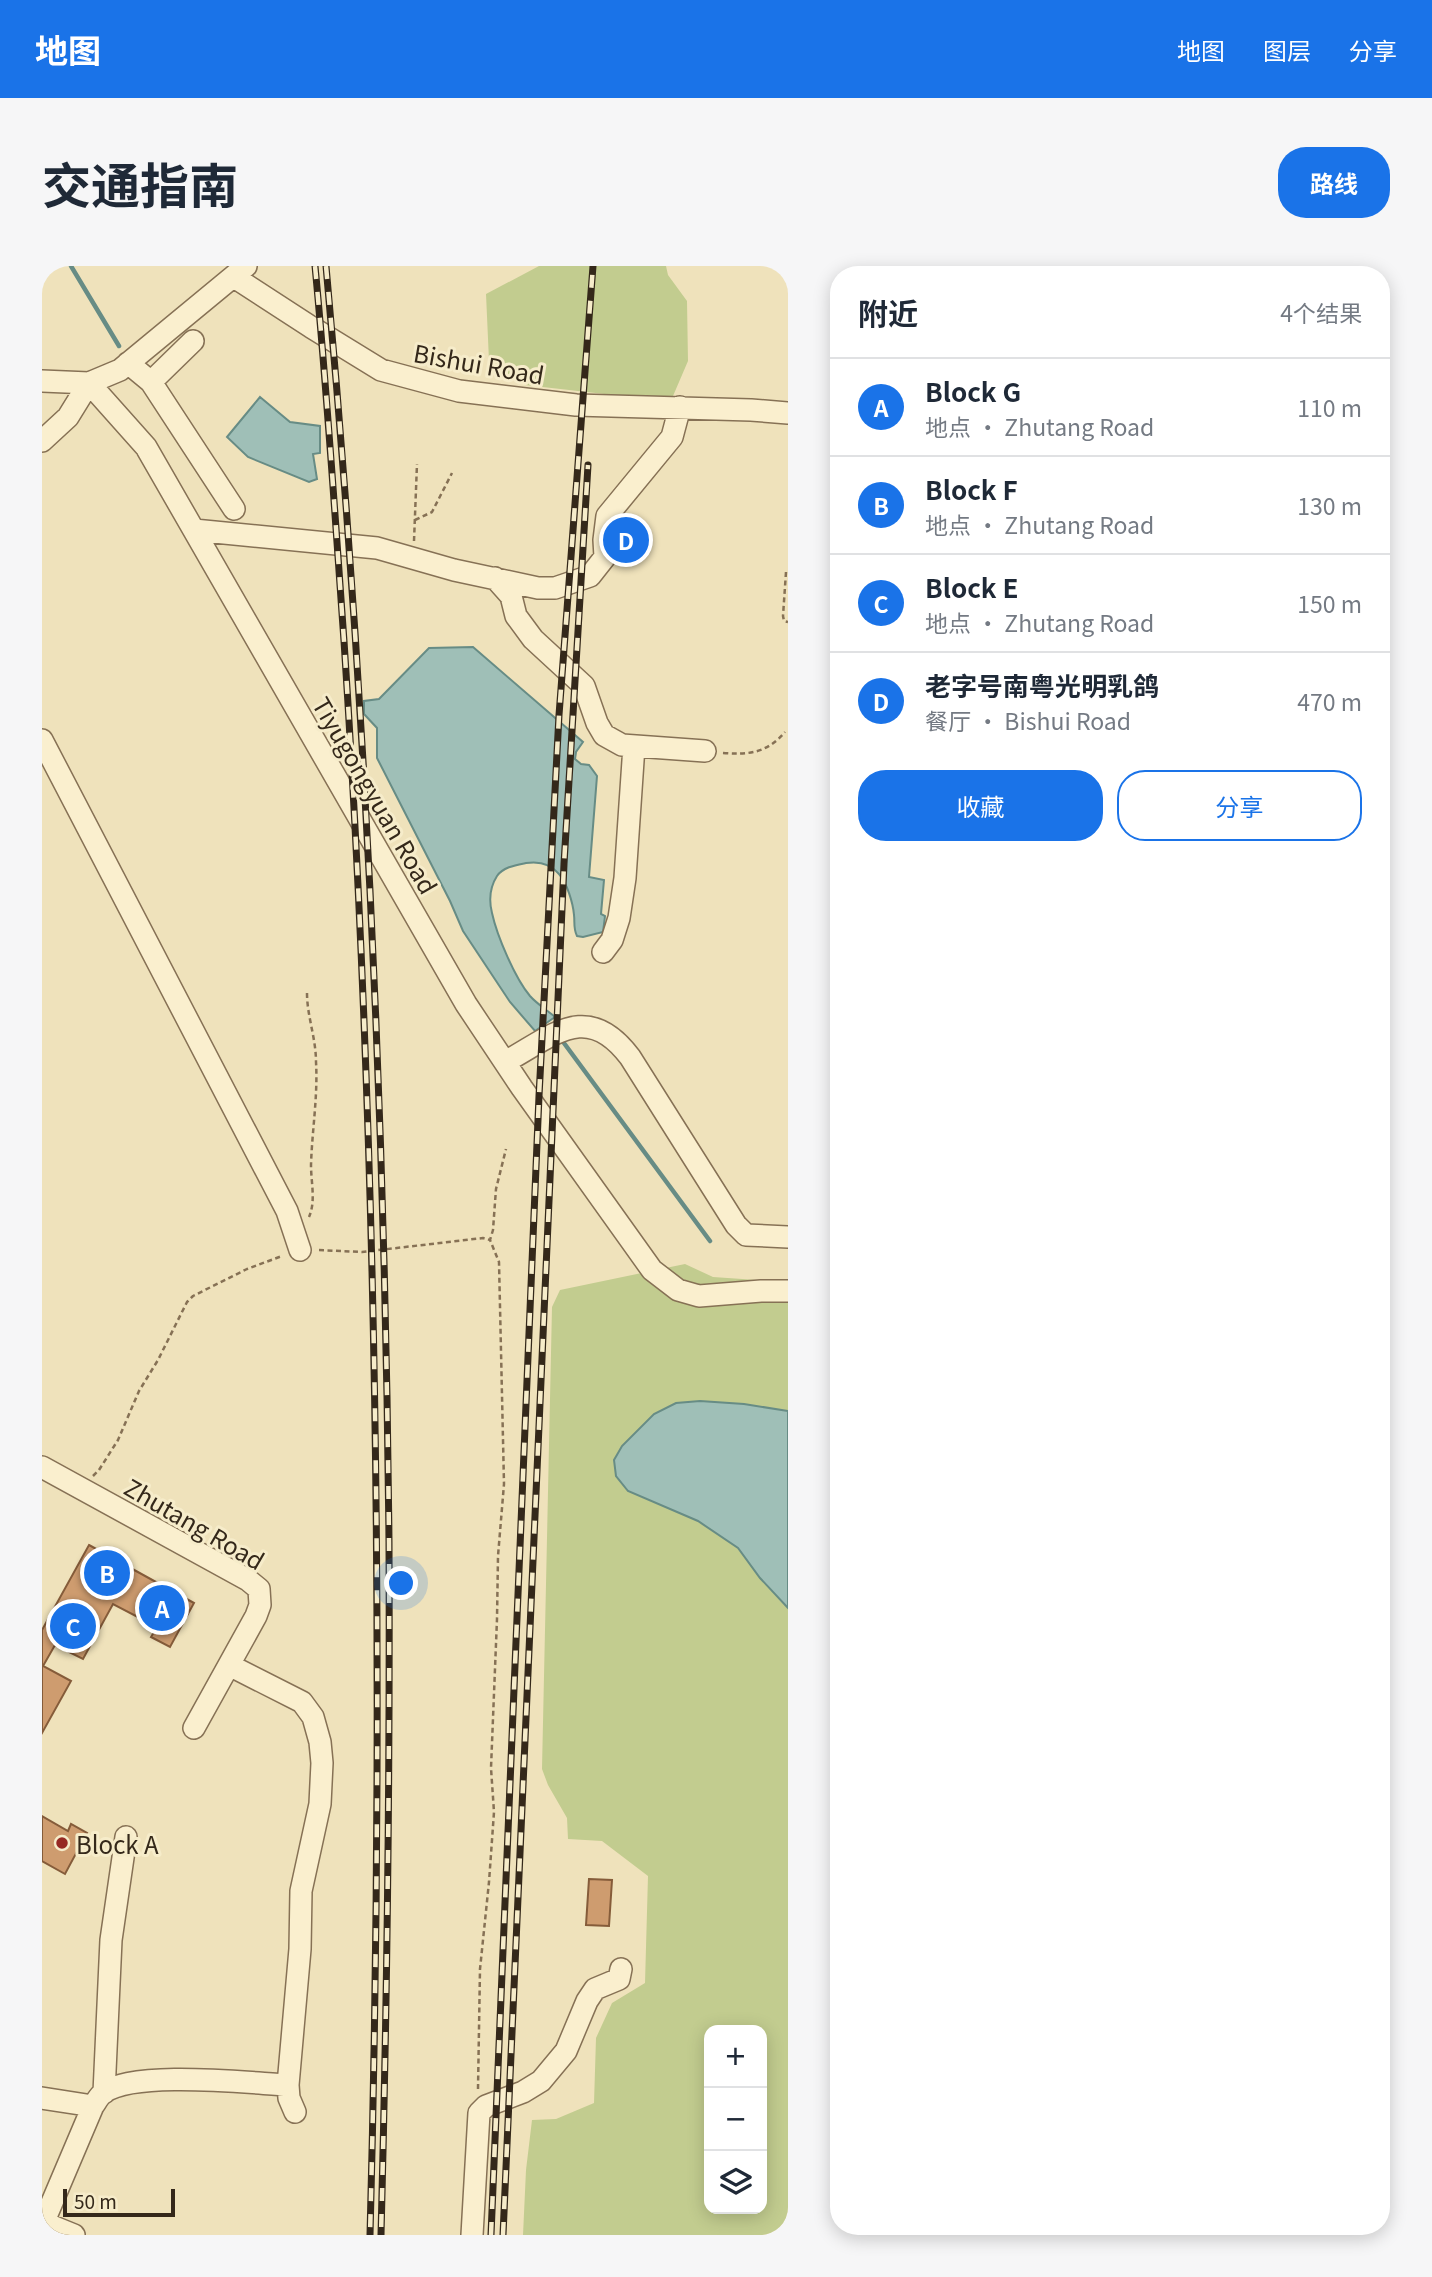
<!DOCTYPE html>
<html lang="zh">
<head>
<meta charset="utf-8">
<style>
  :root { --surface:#fff; --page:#f6f6f7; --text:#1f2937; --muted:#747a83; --line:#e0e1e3; --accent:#1a73e8 }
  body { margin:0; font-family:Georgia,"Noto Sans SC",serif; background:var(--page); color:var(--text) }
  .controls { position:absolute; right:21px; bottom:21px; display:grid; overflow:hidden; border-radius:14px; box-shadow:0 4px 18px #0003 }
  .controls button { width:63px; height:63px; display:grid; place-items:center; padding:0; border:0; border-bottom:2px solid var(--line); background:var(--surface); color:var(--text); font:35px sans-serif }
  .scale { position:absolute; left:21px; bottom:18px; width:112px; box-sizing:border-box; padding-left:7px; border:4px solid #34281a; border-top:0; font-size:19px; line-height:24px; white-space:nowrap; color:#34281a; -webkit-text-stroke:5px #f6ecca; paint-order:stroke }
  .you { position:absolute; left:360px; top:1318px; width:24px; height:24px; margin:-18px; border:5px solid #fff; border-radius:50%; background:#1a73e8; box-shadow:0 0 0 10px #1a73e833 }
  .badge { display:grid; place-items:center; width:46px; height:46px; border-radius:50%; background:var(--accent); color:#fff; font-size:23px; font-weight:700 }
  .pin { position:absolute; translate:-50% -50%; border:4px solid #fff; box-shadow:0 2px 7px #0006 }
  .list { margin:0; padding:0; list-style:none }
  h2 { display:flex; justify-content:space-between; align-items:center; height:91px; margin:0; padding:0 28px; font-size:30px }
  h2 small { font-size:23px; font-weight:400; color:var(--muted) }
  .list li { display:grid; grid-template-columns:46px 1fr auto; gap:21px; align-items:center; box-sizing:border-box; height:98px; padding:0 28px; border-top:2px solid var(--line) }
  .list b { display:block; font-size:26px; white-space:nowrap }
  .list p { margin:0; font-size:23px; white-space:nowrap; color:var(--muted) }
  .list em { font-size:23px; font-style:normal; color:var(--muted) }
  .actions { display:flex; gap:14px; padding:21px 28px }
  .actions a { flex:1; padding:16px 0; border:2px solid var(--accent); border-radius:28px; text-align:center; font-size:24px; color:var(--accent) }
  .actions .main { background:var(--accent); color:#fff }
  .icon { flex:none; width:38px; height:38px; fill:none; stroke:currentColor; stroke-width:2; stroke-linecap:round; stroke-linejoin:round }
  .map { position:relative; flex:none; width:746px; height:1969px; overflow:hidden; border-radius:28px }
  header { display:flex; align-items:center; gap:42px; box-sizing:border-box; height:98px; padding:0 35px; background:var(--accent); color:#fff }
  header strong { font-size:33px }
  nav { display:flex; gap:38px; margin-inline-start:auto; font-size:24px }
  .intro { display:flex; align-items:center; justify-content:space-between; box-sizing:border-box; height:168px; padding:0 42px }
  h1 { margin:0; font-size:49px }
  .button { padding:18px 32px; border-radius:28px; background:var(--accent); color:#fff; font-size:24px; font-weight:700 }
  main { display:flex; gap:42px; padding:0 42px }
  aside { flex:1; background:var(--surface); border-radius:28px; box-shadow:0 4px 18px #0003 }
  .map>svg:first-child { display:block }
</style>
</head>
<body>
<header>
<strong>地图</strong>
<nav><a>地图</a><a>图层</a><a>分享</a></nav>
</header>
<div class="intro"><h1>交通指南</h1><a class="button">路线</a></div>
<main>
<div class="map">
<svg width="746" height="1969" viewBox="0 0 746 1969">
  <rect width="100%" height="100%" fill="#efe2bb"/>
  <path fill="#c2cc8f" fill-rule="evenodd" d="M497,0h127l2,9 19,26 1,60 -15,35h-51l-97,-11 -36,-24 -3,-67z
    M643,998l28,13 75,5v953h-265l3,-65 6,-50 24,-1 38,-16 2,-65 16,-35 33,-20 3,-107 -46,-35 -34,-2 -1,-21 -19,-33 -6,-16 10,-462 8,-17zM667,1764h53v179h-53z"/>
  <path fill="#9fbfb7" stroke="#678c85" stroke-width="2" d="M218,131l30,25 30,4v27l-7,1 4,25 -8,3 -61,-25 -21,-20z
    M431,381l110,95 -7,10 -1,7 6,5 8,1 8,11 -8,101 15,3 -3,34 4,2 -2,16 -20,5 -6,-1c-4,-8 -2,-14 -3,-21 -1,-12 -7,-32 -15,-41 -9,-11 -20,-13 -33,-11 -10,2 -23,4 -29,13 -7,11 -8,25 -5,37 5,23 23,65 38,83 7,8 17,14 25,21l-20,14 -25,-29 -47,-71 -13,-30 -73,-143v-30l-13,-14v-13l15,-2 50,-51z
    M658,1135l44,3 44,7v197l-28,-30 -22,-30 -40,-27 -70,-30 -12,-15 -2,-16 8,-14 32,-32 22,-11z"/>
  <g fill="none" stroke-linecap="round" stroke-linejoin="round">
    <path stroke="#678c85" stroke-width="4.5" d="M29,0l48,80
      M519,773l149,202"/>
  </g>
  <path fill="#ce9c6f" stroke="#855c3a" stroke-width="2" d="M47,1279l105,58 -24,44 -19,-10 6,-10 -44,-23 -30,55 -28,-14 -12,21 28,15 -29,52v-103z
    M0,1550l26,15 3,-7 16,9 -22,41 -23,-13z
    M547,1613l23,1 -3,46 -23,-1z"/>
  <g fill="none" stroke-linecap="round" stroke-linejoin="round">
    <defs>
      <path id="minor" d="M192,11l77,50 70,43 78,21 117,14 175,5 37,3
        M86,97l23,19 83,127
        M0,115l47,2 57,64 320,557 56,84 130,182 26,20 21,6 62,-5h27
        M109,116l42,-41
        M0,175l26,-24 21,-34 31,-13 126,-104
        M152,264l183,18 77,22 84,18h17l35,-12 15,-19 -1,-17 3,-24 65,-79 8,-30
        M453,312l16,18 5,20 17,23 51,47 13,37 7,12 18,10 83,6
        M0,474l245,471 13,39
        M561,686l9,-12 7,-22 6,-40 9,-132
        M463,796c48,-26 82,-62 125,-5l106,168 10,10 42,2
        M0,1201l206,113 11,9 1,16 -4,11 -62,112
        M187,1399l73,37 11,15 7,25 2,21 -2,41 -19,87 -1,58 -12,136 1,13 6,14
        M62,1827l7,-153 15,-103
        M0,1832l51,8
        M0,1956l32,13
        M0,1960l51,-120c3,-4 6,-10 10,-13 31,-23 145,-10 185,-8
        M430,1969l7,-122 7,-7 37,-14 18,-11 25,-30 21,-50 8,-12 24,-10 2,-10"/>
    </defs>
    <use href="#minor" stroke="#867155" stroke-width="24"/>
    <path stroke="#867155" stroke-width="2.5" stroke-dasharray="5 3.5" stroke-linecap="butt" d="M373,254l17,-8 20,-39
      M372,275l3,-77
      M744,306l-3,44 1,5 4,1
      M681,487c26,2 44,0 62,-21
      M265,727c0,23 9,45 9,69 2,34 -4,69 -5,103 0,18 5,36 -2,52
      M277,984l43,2 121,-14 7,2
      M51,1210l6,-6 19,-30 21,-49 19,-31 29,-58 6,-6 54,-27 35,-13
      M436,1823l2,-120 9,-87 5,-70 -3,-44 6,-149 1,-63 6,-72 -5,-222 -9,-22 3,-10 3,-41 10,-40"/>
    <use href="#minor" stroke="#faefce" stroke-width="21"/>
    <defs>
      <path id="rail" d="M273,0c12,125 20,250 29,375 35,531 40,1062 26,1594
        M284,0c39,424 59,850 63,1276 1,231 -2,462 -8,693
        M449,1969l48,-1139 20,-381 34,-449
        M461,1969l61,-1371 24,-399"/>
    </defs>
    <use href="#rail" stroke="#34281a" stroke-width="7"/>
    <use href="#rail" stroke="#f6ecca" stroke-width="4.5" stroke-dasharray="13" stroke-linecap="butt"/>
  </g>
  <circle fill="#962923" stroke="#f6ecca" stroke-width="2.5" cx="20" cy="1577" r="7"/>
  <g text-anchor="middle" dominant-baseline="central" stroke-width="6" stroke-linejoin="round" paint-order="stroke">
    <g font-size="24" fill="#34281a" stroke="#f6ecca">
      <text transform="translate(437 97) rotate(10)">Bishui Road</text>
      <text transform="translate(334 529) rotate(60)">Tiyugongyuan Road</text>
      <text transform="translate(153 1257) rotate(30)">Zhutang Road</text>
    </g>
    <g font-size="24" fill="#34281a" stroke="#f6ecca" text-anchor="start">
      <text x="34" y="1577">Block A</text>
    </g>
  </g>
</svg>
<div class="controls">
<button>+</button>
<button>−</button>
<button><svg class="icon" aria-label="layers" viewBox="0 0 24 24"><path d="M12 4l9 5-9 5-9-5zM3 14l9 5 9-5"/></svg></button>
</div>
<div class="scale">50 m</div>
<div class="you"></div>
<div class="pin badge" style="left:120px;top:1342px">A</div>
<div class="pin badge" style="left:65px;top:1307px">B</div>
<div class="pin badge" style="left:31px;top:1360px">C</div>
<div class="pin badge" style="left:584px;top:274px">D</div>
</div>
<aside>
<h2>附近<small>4个结果</small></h2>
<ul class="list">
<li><span class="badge">A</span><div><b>Block G</b><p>地点 · Zhutang Road</p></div><em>110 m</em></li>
<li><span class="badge">B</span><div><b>Block F</b><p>地点 · Zhutang Road</p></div><em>130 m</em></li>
<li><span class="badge">C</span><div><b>Block E</b><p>地点 · Zhutang Road</p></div><em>150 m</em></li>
<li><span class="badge">D</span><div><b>老字号南粤光明乳鸽</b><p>餐厅 · Bishui Road</p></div><em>470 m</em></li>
</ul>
<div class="actions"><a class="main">收藏</a><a>分享</a></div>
</aside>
</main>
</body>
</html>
